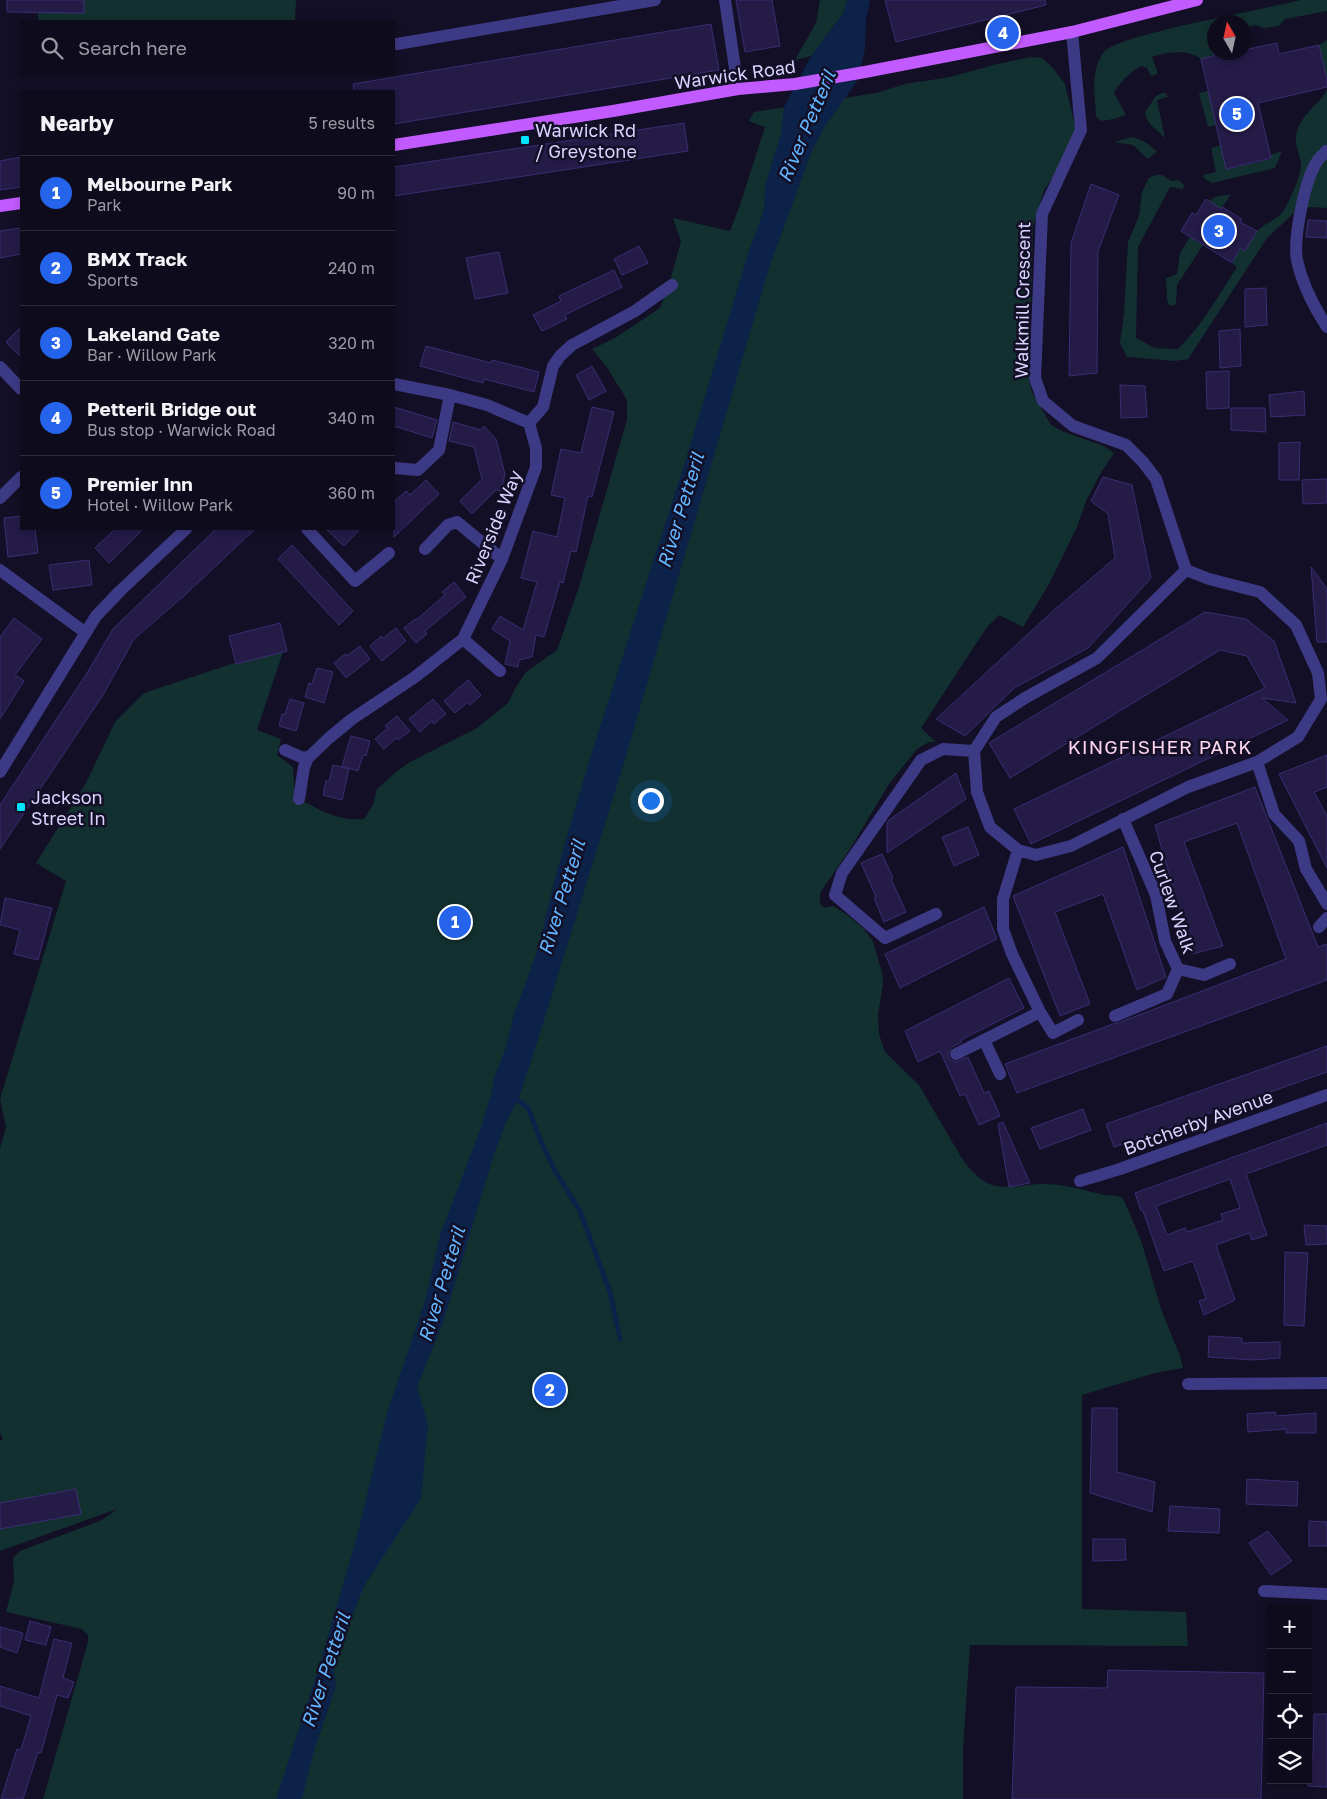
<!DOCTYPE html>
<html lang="en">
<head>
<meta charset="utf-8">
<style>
  :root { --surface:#0e0b1c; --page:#171425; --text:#f1f3f6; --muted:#9b9ba3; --line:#2e2b3b; --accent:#2563eb }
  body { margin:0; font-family:"Golos Text",sans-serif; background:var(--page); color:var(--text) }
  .controls { position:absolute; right:15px; bottom:15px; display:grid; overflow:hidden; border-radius:0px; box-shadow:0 2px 8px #0003 }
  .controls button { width:45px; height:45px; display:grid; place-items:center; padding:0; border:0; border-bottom:1px solid var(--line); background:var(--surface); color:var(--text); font:25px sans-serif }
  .compass { position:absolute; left:1207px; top:15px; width:45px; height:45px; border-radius:50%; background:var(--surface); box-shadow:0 2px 8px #0003; rotate:351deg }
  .you { position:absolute; left:650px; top:800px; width:18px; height:18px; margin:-12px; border:4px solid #fff; border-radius:50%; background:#1a73e8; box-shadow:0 0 0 8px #1a73e833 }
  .badge { display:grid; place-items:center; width:32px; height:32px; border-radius:50%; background:var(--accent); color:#fff; font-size:16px; font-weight:700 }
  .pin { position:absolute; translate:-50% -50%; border:2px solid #fff; box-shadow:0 1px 5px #0006 }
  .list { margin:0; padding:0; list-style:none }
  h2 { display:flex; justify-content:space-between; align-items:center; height:65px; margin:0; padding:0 20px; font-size:21px }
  h2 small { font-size:16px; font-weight:400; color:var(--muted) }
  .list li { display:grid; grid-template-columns:32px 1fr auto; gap:15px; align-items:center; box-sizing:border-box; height:75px; padding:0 20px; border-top:1px solid var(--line) }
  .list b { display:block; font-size:19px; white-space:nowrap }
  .list p { margin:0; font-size:16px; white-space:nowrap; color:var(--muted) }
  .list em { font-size:16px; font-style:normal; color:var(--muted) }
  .icon { flex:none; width:28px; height:28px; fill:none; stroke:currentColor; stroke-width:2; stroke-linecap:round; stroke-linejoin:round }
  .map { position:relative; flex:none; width:1327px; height:1799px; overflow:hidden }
  .search { position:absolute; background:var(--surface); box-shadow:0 2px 8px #0003; left:20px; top:20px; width:375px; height:55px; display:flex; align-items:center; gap:12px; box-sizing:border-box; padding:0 18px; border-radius:0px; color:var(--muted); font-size:19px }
  .panel { position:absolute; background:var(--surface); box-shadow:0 2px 8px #0003; left:20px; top:90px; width:375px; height:440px; border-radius:0px }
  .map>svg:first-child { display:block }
</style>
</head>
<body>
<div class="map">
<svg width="1327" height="1799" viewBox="0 0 1327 1799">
  <rect width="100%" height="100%" fill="#130f26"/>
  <path fill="#12302f" d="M22,0h274l-1,21h-256l-1,-8 -16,-1z
    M820,0h27l-4,14 -32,42 -16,4 21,-37z
    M1300,0h27v11l-42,8 -6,7 -15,2 -9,-3 -10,3 -1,-6h-30v21l-3,2 3,11 -13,3c-14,-10 -34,-7 -49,-2l5,14v3l-6,2 -4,-8 -6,-2c-12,7 -20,15 -27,27l12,22 -12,4 -13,2 -5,-5c-1,-22 -6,-45 8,-64 15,-18 164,-43 196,-52z
    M1327,40v40l-8,-35z
    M1031,57l11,1 11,10 12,16 11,45 -16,38 -16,23 -11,37 -4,151 3,14 19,33 13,7 40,14 10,7 -15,23 -13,25 -9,26 -28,57 -26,43 -24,-12 -12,12 -66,101 15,14h-7l-12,7 -28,35 -39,65 -30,44v10l4,5 9,-2 13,8 18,15 9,12 9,32 1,11 -5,31 1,19 6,18 34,33 42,72c6,9 18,23 28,27 15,6 35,1 50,0 23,-1 44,6 66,11 6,1 11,0 18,3l18,42 20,69 19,47 3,12 -28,5 -73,22v214l104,3 2,34 -218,-1 -7,103v51h-920l45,-157v-7l-6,-6 -76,-17 8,-30 -1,-24 7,-7 82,-31 15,-11 -117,42v-110l3,-2 -3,-6v-285l6,-21 -6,-28 66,-218 -30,-18 50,-80 29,-61 29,-29 87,-29 52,-12 -26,78 24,9 -4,16 16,12 2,30c25,12 39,24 69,22l9,-14 4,-16 19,-17 14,-10 67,-34 31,-25 8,-16 10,-15 31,-22 22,-63 48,-168v-19l-21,-34 -14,-17 23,-11 45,-30 9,-23 12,-44 -8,-23 57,13 10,-26 25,-78 -16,-6 5,-9 122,-19 29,-9 45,-7 47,-13z
    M1327,90v118l-16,-1 -13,2 -31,29 -79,121 -13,2 -48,-4 -7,-14 4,-30 4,-71 11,-26 3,-24 7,-14 7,-3h6l9,6 8,-1 5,5 -1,4 -13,-2 -32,60 -2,91 19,10 23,1c24,-24 41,-54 59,-82l-5,-4 8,-15 5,3c4,-6 7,-16 12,-20 8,-8 20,-11 27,-21 6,-10 18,-36 17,-47 -1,-8 -6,-17 -5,-26 2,-21 22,-31 31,-47z
    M1208,91l8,34 -8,2 -9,-34z
    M1162,93h3l3,4 -11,3 8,38c-8,-8 -19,-15 -20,-26l11,-16z
    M1131,137c11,2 18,7 26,15l-9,7 -15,-14 -19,-3z
    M1221,145l6,24 44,-10 -1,-4 12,-4 -7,17 -63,15 -7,-4 -2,-4 13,-3 -5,-24z
    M1231,194l-10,15 -12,-8 6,-4z
    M1190,237l13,8 -26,40 -1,19 -4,2 -3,-1 -2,-6 -1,-21 11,-4 3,-21z"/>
  <path fill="#0c2248" d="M847,0h23l-4,19 -1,30 -7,31 -33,46 -14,27 -42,115 -146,498 -87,280 -18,54 -11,20 -12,31 -52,172 -26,64 11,37 -7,75 -57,87 -31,79 3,21 -22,65 -12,48h-26l43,-132 38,-131 30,-123 38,-112 15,-66 40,-105 11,-35 3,-17 12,-31 8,-33 23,-62 20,-82 33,-112 95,-296 63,-208 16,-45 1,-24 16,-51 3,-27 27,-51 32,-42z"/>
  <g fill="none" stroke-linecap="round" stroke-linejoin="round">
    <path stroke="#0c2248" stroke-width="5" d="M512,1098l6,2 10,8 12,31 15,32 25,40 30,81 10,47"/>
  </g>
  <path fill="#241b47" stroke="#3b2d73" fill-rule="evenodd" d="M7,0h77v13l-77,-1z
    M736,0h36l8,46 -35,6z
    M885,0h160l1,5 -150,37z
    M711,24l8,46 -325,54v-33h-40l-1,-7z
    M1277,43l2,11 40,-9 8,35v7l-69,16 13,55 -45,11 -25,-110 13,-3 -1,-4h31v-2z
    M684,123l4,28 -294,45v-29z
    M21,157v30l-21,3v-29z
    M1091,184l28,11 -21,56 -1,122 -28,3 2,-133z
    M1206,199l15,10 1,-2 20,12 -2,3 17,9 -12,20 -5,-3 -8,15 -51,-32 11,-18 4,2z
    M1308,220l19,1v17l-21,-1z
    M21,228v26l-21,4v-27z
    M639,246l9,17 -26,12 -8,-16z
    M499,252l9,41 -33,6 -9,-41z
    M614,270l8,17 -57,28 2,4 -25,12 -9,-16 28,-14 -2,-5z
    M1266,288l1,37 -22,2v-38z
    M21,327v30l-15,-15z
    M1240,329l1,37 -21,2 -1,-37z
    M426,346l65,17 1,-3 47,12 -5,20 -50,-13 -1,4 -63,-17z
    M592,366l14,25 -17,9 -13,-25z
    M1229,371v37l-22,1 -1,-37z
    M1120,385l25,1 2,31 -26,1z
    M1304,391l1,24 -34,2 -2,-22z
    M394,407l43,13 -5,18 -38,-12z
    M592,407l22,5 -22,85 -4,-1 -12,56 -5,-1 -8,32 -3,-1 -16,55 -8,-2 -4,22 -13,3 -1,7 -13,-3 5,-23 -18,-12 8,-13 23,14 14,-48 -16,-4 12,-47 24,6 8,-39 -14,-3 10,-46 20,4z
    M1231,408h34l1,24 -35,-2z
    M453,422l28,8 3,-4 12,13 9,35 -4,17 -5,-1 -24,24 -12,-13 22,-22 -8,-32 -25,-6z
    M1300,442l-1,38h-20v-37z
    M1103,477l29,8 19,93 -63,70 -74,40 -49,48 -29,-17 117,-108 62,-53 -7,-44 -17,-13z
    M1327,479v24l-24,1 -1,-24z
    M426,480l13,14 -45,43v-35l12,-11 4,4z
    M21,516v13h14l3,24 -30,4 -4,-39z
    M115,529h28l-34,34 -14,-15z
    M216,529h39l-70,66 -51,44 -31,56 -103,154v-44l87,-132 26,-44z
    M326,529h34l-16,17z
    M292,545l61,66 -14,14 -61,-66z
    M89,560l3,25 -39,5 -4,-25z
    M1311,567l16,22v53h-10z
    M454,582l12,15 -41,34 2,3 -11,9 -12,-15 11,-9 1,1 29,-25 -3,-3z
    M1205,612l41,7 28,22 22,62 -34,-5 26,22 -257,124 -17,-35 251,-121 -18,-32 -27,-6 -210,128 -21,-35z
    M14,618l28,21 -27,36 9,6 -24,38v-82z
    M280,623l7,28 -51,13 -7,-28z
    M396,628l10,13 -24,20 -12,-15 11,-10 2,2z
    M360,646l10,13 -24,19 -12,-15 11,-9 2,2z
    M317,668l16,4 -9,31 -19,-6 4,-14 3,1z
    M468,680l13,15 -11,10 -2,-3 -13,11 -11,-12z
    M290,699l14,4 -8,28 -17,-5 3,-12h3z
    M433,699l13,15 -12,10 -2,-3 -12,11 -11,-13z
    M397,716l13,15 -12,9 -2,-2 -12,11 -9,-10 13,-11 -3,-2z
    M351,736l19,5 -4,15 -3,-1 -5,16 -16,-5z
    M1327,755v32l-13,5 13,24v52l-48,-94z
    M333,765l16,4 -7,31 -19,-5 3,-14h3z
    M956,773l10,26 -79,54v-30l2,-3z
    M1255,787l63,160 9,-3v36l-310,113 -12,-29 108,-40 5,-1 168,-64 -49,-136 -53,19 39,104 -31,8 -37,-129z
    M968,827l11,28 -25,11 -12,-29z
    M1123,847l43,130 -29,13 -34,-96 -48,18 35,92 -30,12 -47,-120z
    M882,854l11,24 -2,1 15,33 -22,10 -10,-24 2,-1 -15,-34z
    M5,898l47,10 -14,52 -24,-6 6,-24 -20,-5z
    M984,907l13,32 -97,49 -15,-34z
    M1009,978l15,30 -63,32 1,2 -10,5 -4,6 1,5 6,4 13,-5 16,36 5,-2 11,25 -21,9 -14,-31 -5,2 -20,-45 -22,11 -13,-31z
    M1327,1046v26l-213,75 -8,-23z
    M1083,1109l8,21 -51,19 -9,-21z
    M1003,1122l27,61 -21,4 -11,-63z
    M1327,1123v22l-81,29 21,61 -15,5 -3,-7 -33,12 19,55 -31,15 -5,-14 7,-2 -13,-38 -29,10 -21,-60h-2l-6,-18zM1230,1179l10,29 -19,6 2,6 -36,12 -2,-4 -18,7 -11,-29z
    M1304,1225l23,1v18l-21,1z
    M1285,1252l23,1 -4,73 -20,-1z
    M1209,1336l33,2v5l38,-1v16l-26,2 -46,-3z
    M1092,1408h25v64l38,10 -3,30 -62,-19z
    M1275,1412l1,4 40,-3v20h-30v-4l-38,3 -1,-18z
    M1247,1479l51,3 -1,24 -51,-2z
    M76,1489l5,25 -81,15v-26z
    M1170,1506l50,3 -1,24 -51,-2z
    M1309,1521l18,1v24h-18z
    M1268,1531l24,30 -21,14 -22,-32z
    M1093,1539h32l1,21 -33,1z
    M30,1621l21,6 -5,18 -21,-5z
    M0,1627l23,6 -6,20 -17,-6z
    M54,1639l18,4 -9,35 11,4 -6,16 -11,-3 -16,58 -3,-1 -15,47h-22l16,-50 4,1 10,-34 -31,-10v-20l39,12z
    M1108,1670l156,3 -3,126h-249l4,-112 91,1z
    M1314,1714h13v73l-19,-1v-28l5,1z"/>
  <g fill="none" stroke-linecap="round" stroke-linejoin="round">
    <path stroke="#3d3a85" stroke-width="12" d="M725,0l13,89
      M1072,32l9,98 -39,84 -7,164 8,23 30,25 53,19 17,17 13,17 30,91 23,9 51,13 36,33 22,48 3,26 -23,38 -41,25 -69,25 -117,59 -35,9 -18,-5 -28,-23 -13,-35 -3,-41 22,-34 29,-19 72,-40 89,-88
      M397,44l258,-44
      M1326,151c-2,3 -6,6 -8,9 -13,18 -25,78 -21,100 5,24 17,47 30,67
      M0,367l21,22
      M394,384l56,11 37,10 42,18 14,-16 10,-41 7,-10 12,-11 63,-34 37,-26
      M394,468l24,2 21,-20 11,-55
      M0,498l21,-21
      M307,529l48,52 34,-28
      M425,549l23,-24 9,-3 45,37
      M0,570l86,63
      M463,639l37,32
      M285,750l16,7 7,1
      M1257,762l17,52 25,27 7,28 21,35
      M0,772l96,-156 24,-25 66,-62
      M299,799l5,-32 4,-9 21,-20 23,-19 63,-42 48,-38 39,-80 34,-92v-19l-7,-25
      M1123,819l33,76 9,46 13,28 26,6 26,-11
      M1018,850l-15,49v30l9,25 28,58 13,21 25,-13
      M936,914l-51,24 -50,-43 7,-22 79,-113 22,-11 31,2
      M1319,927l8,-9
      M1115,1016l52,-22 11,-25
      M984,1040l16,34
      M956,1054l84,-42
      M1080,1181l40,-12 207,-74
      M1188,1384l139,-1
      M1264,1591l63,3"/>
    <path stroke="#c25bff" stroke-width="12" d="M394,145l219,-34 125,-22 57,-5 70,-12 207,-40 125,-32
      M0,206l21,-3"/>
  </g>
  <g fill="#00e5ff" stroke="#130f26" stroke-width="2">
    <rect x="520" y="135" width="10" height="10" rx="2.5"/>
    <rect x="16" y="802" width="10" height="10" rx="2.5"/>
  </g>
  <g text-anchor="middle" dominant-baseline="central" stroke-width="5" stroke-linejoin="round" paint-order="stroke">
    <g font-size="18" fill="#d9d4ff" stroke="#130f26">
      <text transform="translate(735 74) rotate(-8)">Warwick Road</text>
      <text transform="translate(1022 300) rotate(-89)">Walkmill Crescent</text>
      <text transform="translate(493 527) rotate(-68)">Riverside Way</text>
      <text transform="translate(1173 902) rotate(71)">Curlew Walk</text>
      <text transform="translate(1198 1122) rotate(-20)">Botcherby Avenue</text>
    </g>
    <g font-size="18" fill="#d9d4ff" stroke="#130f26" text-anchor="start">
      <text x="535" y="130">Warwick Rd<tspan x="535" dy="21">/ Greystone</tspan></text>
      <text x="31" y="797">Jackson<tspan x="31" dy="21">Street In</tspan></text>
    </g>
    <g font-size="19" font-style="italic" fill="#62b6ff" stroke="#130f26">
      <text transform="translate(806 126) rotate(-67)">River Petteril</text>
      <text transform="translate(680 510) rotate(-73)">River Petteril</text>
      <text transform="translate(561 897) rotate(-73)">River Petteril</text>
      <text transform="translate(441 1284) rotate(-73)">River Petteril</text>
      <text transform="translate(325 1670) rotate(-72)">River Petteril</text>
    </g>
    <g font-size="19" letter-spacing="1" fill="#ffd6f0" stroke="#130f26">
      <text x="1160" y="746">KINGFISHER PARK</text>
    </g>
  </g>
</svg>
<div class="controls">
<button>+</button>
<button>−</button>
<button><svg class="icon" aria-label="locate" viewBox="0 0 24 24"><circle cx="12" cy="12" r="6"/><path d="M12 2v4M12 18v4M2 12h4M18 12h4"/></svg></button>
<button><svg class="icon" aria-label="layers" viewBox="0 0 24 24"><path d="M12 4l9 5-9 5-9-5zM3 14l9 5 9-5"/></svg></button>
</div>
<svg class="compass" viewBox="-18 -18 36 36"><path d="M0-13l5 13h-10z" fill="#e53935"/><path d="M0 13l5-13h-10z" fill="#9b9ba3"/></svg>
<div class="you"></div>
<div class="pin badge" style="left:455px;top:922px">1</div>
<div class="pin badge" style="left:550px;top:1390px">2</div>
<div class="pin badge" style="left:1219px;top:231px">3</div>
<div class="pin badge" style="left:1003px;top:33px">4</div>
<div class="pin badge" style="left:1237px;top:114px">5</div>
<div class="search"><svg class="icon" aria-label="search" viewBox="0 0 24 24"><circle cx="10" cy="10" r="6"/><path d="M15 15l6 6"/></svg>Search here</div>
<section class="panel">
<h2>Nearby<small>5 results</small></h2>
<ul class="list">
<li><span class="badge">1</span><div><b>Melbourne Park</b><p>Park</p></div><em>90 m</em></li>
<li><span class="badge">2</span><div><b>BMX Track</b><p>Sports</p></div><em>240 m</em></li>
<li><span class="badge">3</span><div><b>Lakeland Gate</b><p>Bar · Willow Park</p></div><em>320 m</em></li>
<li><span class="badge">4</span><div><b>Petteril Bridge out</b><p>Bus stop · Warwick Road</p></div><em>340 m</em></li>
<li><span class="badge">5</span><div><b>Premier Inn</b><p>Hotel · Willow Park</p></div><em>360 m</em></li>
</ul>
</section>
</div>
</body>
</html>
